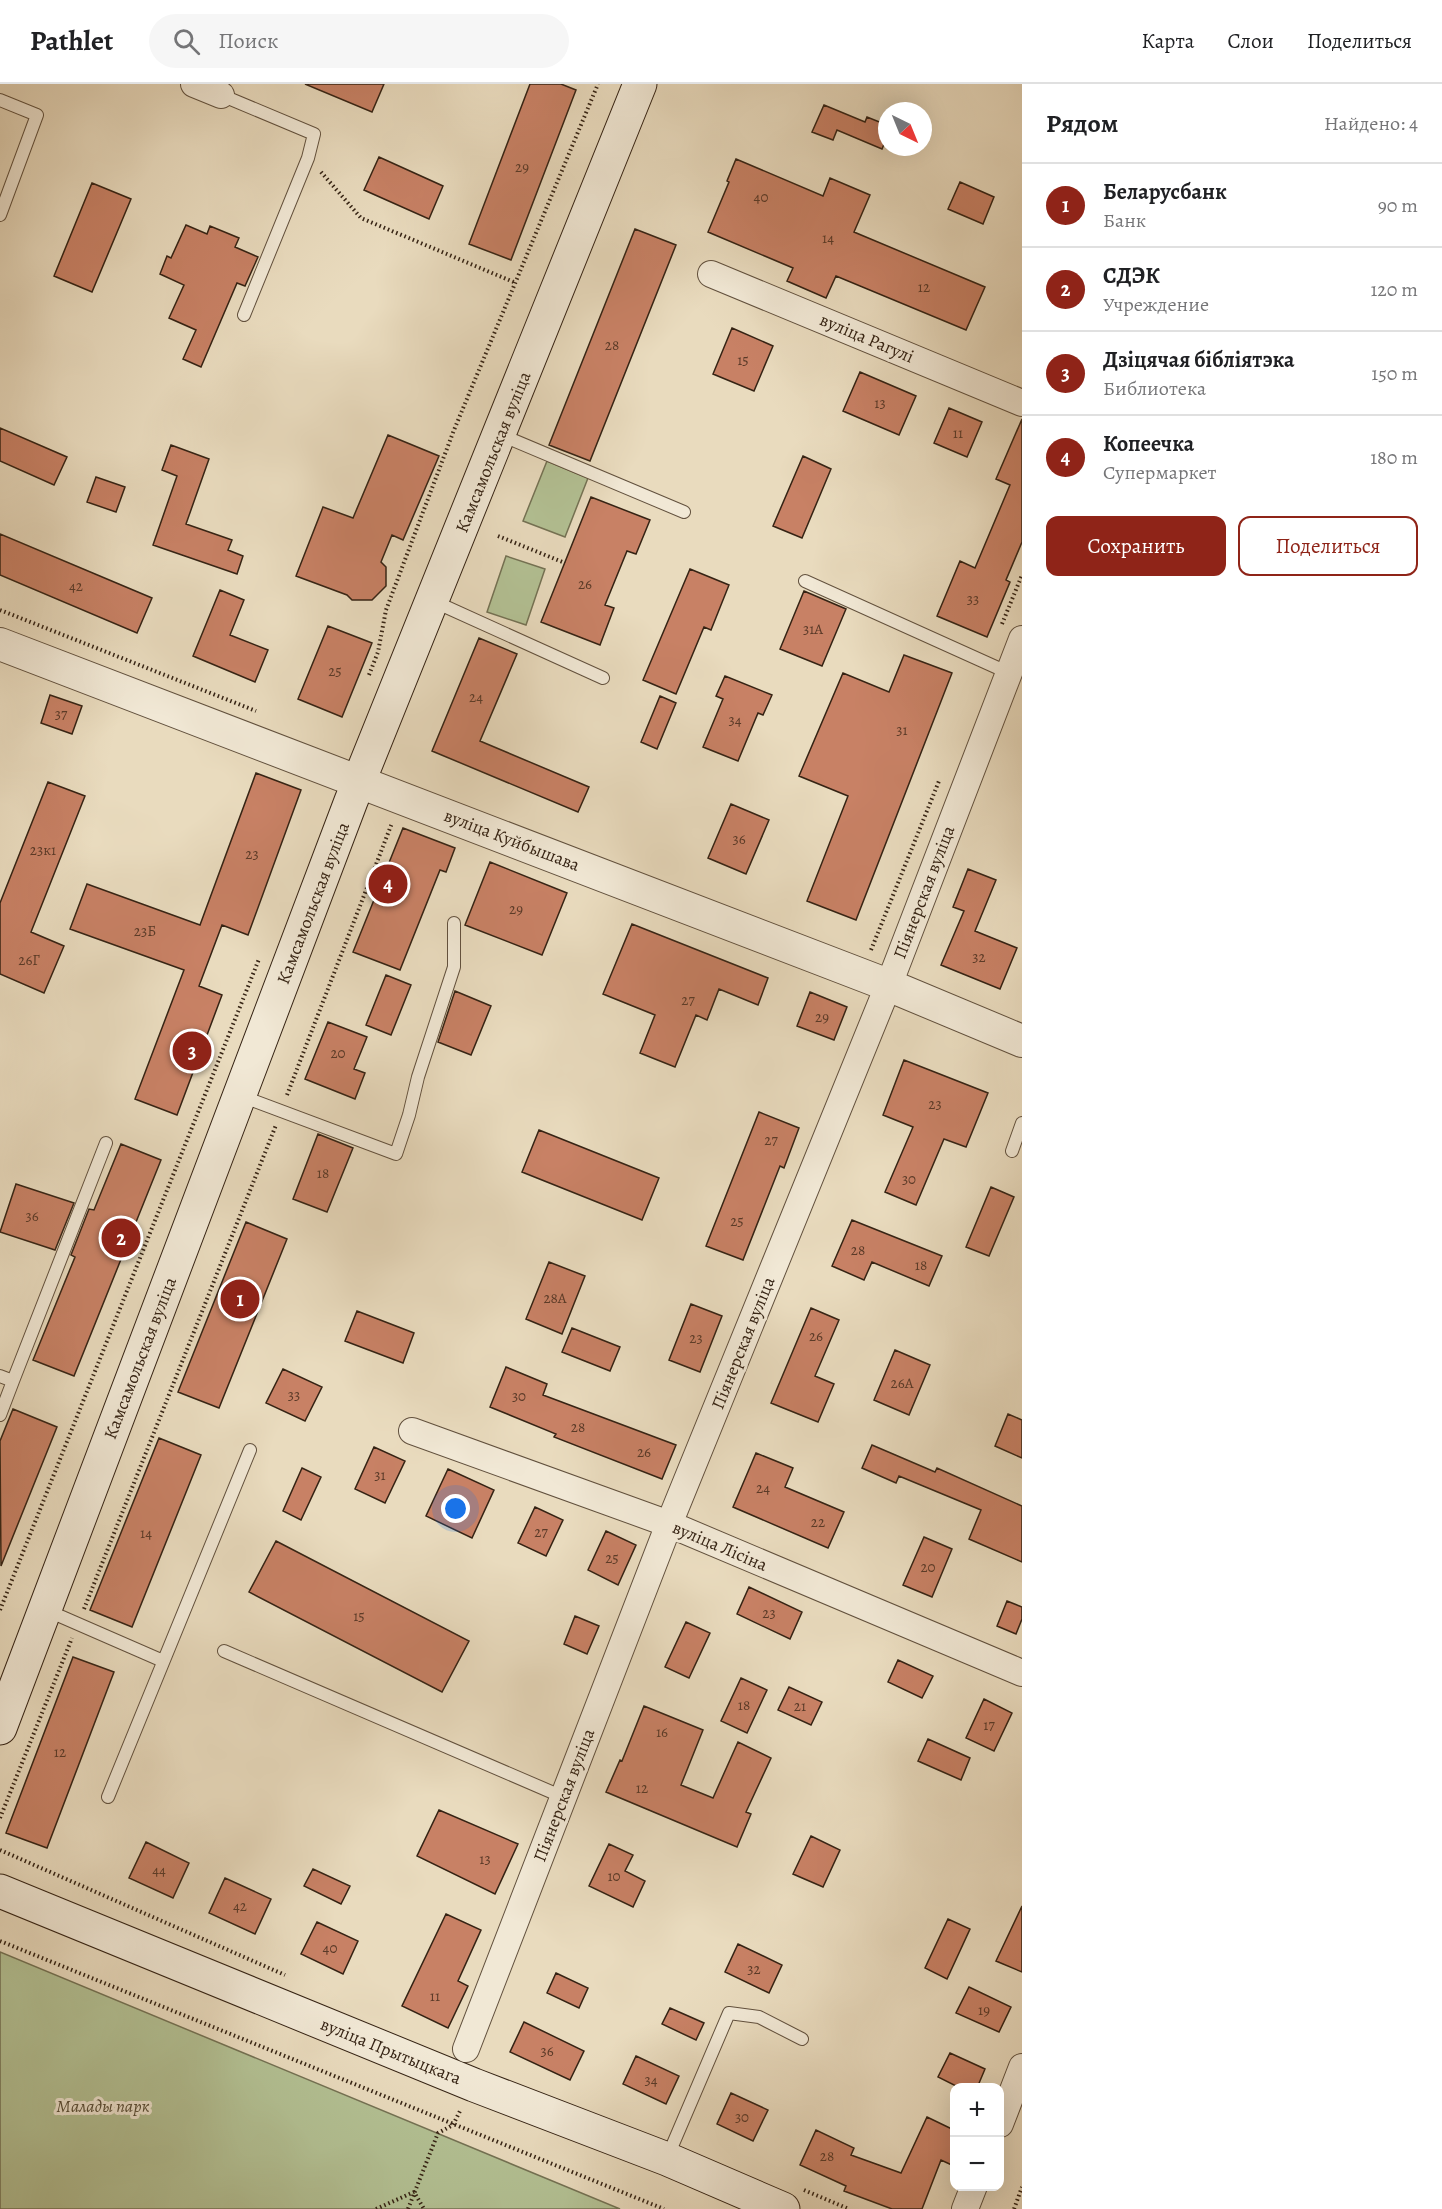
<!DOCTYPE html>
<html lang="ru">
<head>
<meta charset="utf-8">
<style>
  :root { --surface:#fff; --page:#f6f6f6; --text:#202124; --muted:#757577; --line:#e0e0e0; --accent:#8f2418 }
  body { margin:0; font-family:Alegreya,serif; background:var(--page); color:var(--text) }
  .controls { position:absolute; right:18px; bottom:18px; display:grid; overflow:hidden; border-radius:12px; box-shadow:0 6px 24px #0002 }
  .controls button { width:54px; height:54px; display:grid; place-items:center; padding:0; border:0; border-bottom:2px solid var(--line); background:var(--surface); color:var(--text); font:30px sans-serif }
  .compass { position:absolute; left:878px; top:18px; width:54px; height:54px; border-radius:50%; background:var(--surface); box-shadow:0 6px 24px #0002; rotate:137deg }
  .you { position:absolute; left:456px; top:1425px; width:21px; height:21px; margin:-15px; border:4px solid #fff; border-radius:50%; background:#1a73e8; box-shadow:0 0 0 9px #1a73e833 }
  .badge { display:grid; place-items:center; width:39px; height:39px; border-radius:50%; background:var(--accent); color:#fff; font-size:20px; font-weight:700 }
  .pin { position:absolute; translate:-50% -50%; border:3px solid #fff; box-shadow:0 2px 6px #0006 }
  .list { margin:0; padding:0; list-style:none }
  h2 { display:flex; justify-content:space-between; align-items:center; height:78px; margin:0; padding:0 24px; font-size:26px }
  h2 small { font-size:20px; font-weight:400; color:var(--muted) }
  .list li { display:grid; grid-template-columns:39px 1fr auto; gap:18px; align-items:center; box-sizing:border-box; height:84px; padding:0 24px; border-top:2px solid var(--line) }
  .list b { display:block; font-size:22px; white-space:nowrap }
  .list p { margin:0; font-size:20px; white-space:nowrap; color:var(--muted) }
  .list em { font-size:20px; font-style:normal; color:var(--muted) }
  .actions { display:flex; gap:12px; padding:18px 24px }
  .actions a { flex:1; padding:14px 0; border:2px solid var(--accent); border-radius:12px; text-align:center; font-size:21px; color:var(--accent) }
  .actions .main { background:var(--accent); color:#fff }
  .icon { flex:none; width:33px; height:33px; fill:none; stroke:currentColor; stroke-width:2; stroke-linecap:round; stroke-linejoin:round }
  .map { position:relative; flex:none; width:1022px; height:2125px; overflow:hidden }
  header { display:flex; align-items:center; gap:36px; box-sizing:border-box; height:84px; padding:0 30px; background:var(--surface); border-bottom:2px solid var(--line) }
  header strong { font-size:28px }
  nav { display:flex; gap:33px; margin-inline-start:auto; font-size:21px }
  .search { width:420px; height:54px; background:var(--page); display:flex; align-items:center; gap:15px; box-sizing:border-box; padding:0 21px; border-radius:33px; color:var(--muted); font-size:22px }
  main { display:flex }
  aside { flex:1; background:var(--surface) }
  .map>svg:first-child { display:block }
</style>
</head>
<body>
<header>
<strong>Pathlet</strong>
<div class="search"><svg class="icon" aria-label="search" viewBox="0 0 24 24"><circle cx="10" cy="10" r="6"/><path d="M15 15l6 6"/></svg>Поиск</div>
<nav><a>Карта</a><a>Слои</a><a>Поделиться</a></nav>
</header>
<main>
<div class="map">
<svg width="1022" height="2125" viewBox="0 0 1022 2125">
  <rect width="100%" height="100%" fill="#e9dbbe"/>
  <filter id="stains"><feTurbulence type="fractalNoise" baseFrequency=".00333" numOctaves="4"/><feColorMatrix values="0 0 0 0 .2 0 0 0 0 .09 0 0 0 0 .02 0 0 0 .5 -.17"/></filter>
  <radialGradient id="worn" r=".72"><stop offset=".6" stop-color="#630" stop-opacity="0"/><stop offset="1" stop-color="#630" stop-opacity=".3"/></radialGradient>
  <path fill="#b3c194" stroke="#747254" stroke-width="1.5" d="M547,377l41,17 -23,59 -42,-16z
    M506,472l39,13 -19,56 -39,-13z
    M0,1868l620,257h-620z"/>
  <path fill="#c88165" stroke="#352314" stroke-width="1.5" d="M305,0h79l-12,28z
    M530,0h31l15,6 -65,170 -42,-16z
    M824,21l41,17 2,-5 20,8v12l-5,12 -45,-19 -4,10 -21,-8z
    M379,73l64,29 -14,33 -65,-29z
    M736,75l87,37 7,-18 40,17 -16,37 131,55 -19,43 -130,-54 -10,22 -39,-17 6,-13 -85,-36 21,-50 -2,-1z
    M960,98l34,15 -11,27 -35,-15z
    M92,99l39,16 -39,93 -38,-16z
    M186,141l21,9 3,-8 29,12 -4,9 23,10 -13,29 -8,-3 -36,84 -18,-8 13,-29 -27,-12 15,-33 -24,-11 7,-18 4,2z
    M635,145l41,16 -86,216 -41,-16z
    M732,244l41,18 -19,45 -41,-17z
    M860,288l56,24 -17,39 -56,-24z
    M949,324l33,14 -15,35 -33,-14z
    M1022,335v123l-16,38 4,2 -23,55 -50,-21 23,-55 15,7 35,-83 -14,-6z
    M0,344l67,29 -13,28 -54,-24z
    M388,351l51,21 -36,84 -11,-5 -11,27 5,5v19l-14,14h-20l-5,-5 -51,-19 27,-69 30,11z
    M171,361l38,14 -23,65 46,16 -4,10 15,6 -6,18 -84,-29 24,-69 -15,-6z
    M803,372l28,13 -29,69 -29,-12z
    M96,393l29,10 -9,25 -29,-10z
    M591,413l59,23 -14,34 -9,-3 -22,54 9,3 -14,37 -59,-23z
    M0,450l152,64 -15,35 -137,-58z
    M690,485l39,16 -18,45 -7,-3 -28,67 -33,-14z
    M220,506l24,10 -14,35 38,15 -13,32 -62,-26z
    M804,507l42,18 -24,57 -42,-17z
    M328,542l44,17 -30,74 -44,-18z
    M479,554l38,16 -37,87 109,46 -11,25 -146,-61z
    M904,571l48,18 -96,247 -49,-19 41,-105 -49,-20 44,-103 46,19z
    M725,592l47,19 -9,20 -5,-2 -20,48 -35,-14 20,-48 -7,-3z
    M50,611l32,11 -10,28 -31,-11z
    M660,612l16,7 -19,46 -16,-7z
    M256,689l45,17 -53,145 -26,-10 -23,61 23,9 -45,120 -42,-16 49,-129 -114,-41 17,-45 113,41z
    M48,698l37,14 -54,136 33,14 -20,47 -44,-19v-71z
    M731,720l38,16 -23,54 -38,-16z
    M403,744l52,20 -9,24 -6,-2 -40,100 -47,-18z
    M490,778l77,31 -25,62 -77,-30z
    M968,785l28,11 -21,51 42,17 -17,41 -59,-24 23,-54 -11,-4z
    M632,840l136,54 -10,27 -39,-16 -12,31 -11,-5 -21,52 -35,-14 15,-38 -52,-21z
    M386,891l25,10 -20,50 -25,-10z
    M455,907l36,15 -20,49 -33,-13z
    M810,908l37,15 -13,33 -37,-14z
    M328,938l39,15 -13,32 11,4 -10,26 -50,-20z
    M904,976l84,33 -22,54 -22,-8 -28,66 -31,-13 28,-65 -30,-12z
    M759,1028l40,16 -15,40 -4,-2 -37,94 -37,-14z
    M539,1046l120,48 -17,42 -120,-48z
    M318,1050l35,14 -26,64 -34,-13z
    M121,1060l40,16 -87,216 -41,-16 42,-103 -4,-2 18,-46 5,1z
    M16,1100l58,19 -19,47 -55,-18z
    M991,1103l23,10 -25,59 -23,-9z
    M852,1136l90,36 -13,30 -57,-24 -8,18 -32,-14z
    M246,1138l41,17 -68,169 -41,-16z
    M549,1178l36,14 -23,58 -36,-15z
    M691,1220l31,12 -22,56 -31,-12z
    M811,1224l28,12 -24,56 19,8 -16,38 -47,-19z
    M357,1227l57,22 -11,30 -58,-22z
    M572,1244l48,19 -10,24 -48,-19z
    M895,1266l35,15 -21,50 -35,-15z
    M506,1283l41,17 -4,11 133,50 -14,34 -108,-42 2,-3 -66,-27z
    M283,1285l39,18 -17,34 -39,-18z
    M13,1325l44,18 -56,139 -1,-125z
    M1008,1330l14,6v38l-27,-12z
    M159,1354l42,17 -69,172 -42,-17z
    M872,1361l63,27 2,-4 85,38v56l-53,-23 12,-29 -82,-34 -3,7 -34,-15z
    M374,1363l31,14 -20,42 -30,-14z
    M756,1369l37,15 -8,19 59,25 -16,36 -95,-41z
    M302,1384l19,9 -20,43 -18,-9z
    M448,1385l46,21 -22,48 -46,-22z
    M535,1423l28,13 -17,36 -28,-13z
    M606,1447l30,14 -18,40 -30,-15z
    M924,1453l28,12 -20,48 -29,-12z
    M276,1457l193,100 -27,51 -193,-100z
    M749,1503l53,25 -12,27 -53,-25z
    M1007,1517l15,6v12l-6,15 -19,-8z
    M575,1532l24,10 -12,28 -23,-10z
    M686,1538l24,11 -21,45 -24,-11z
    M73,1573l41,15 -67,176 -41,-15z
    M898,1576l35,16 -11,22 -34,-16z
    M741,1594l26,12 -20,43 -26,-12z
    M789,1603l33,15 -11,23 -33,-15z
    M984,1615l28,14 -18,38 -28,-13z
    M644,1622l59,24 -22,55 32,13 25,-56 33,16 -25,54 5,2 -14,33 -131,-55 14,-32 2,1z
    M928,1655l42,19 -9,22 -43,-19z
    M439,1726l79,34 -23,50 -78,-38z
    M811,1752l29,14 -17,37 -30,-13z
    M146,1758l43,21 -16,35 -44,-20z
    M609,1760l24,11 -8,16 20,10 -12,26 -44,-21z
    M313,1785l37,17 -9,18 -37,-18z
    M225,1794l46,21 -16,35 -46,-21z
    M1022,1822v66l-26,-11z
    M446,1830l35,16 -23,51 10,5 -20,42 -46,-22z
    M948,1835l22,10 -23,50 -22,-11z
    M317,1838l41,19 -15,33 -42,-20z
    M738,1860l44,21 -13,28 -44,-21z
    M556,1889l32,15 -9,20 -32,-15z
    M969,1903l42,20 -12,25 -43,-19z
    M670,1924l34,15 -8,17 -34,-16z
    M524,1938l60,29 -14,29 -60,-28z
    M950,1969l35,16 -8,19h-17l-22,-11z
    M636,1972l43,20 -13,28 -43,-20z
    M731,2009l37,17 -15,31 -36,-17z
    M927,2033l27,13v36l-13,-6 -19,49h-30l-48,-18 2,-5 -46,-21 16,-35 38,18 -3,7 50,18z"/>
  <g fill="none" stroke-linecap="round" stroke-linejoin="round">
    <defs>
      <path id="service" d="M221,11l93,39 -6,24 -64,157
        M0,16l37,15 -37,100
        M501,351l183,77
        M805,497l204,92
        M433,517l170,77
        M241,1012l155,58 13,-39 9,-38 36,-110v-44
        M1012,1067l10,-28
        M0,1292l13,5 93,-238
        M0,1331l13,-34
        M46,1526l117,51
        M224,1567l339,146
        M108,1713l142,-347
        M667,2074l62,-145 30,4 43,22"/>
      <path id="minor" d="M194,0l27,11
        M711,190l311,129
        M412,1347l257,93 353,149
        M466,1965l203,-525 226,-555 127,-330
        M1000,2040l22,-57
        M965,2125l9,-23"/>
      <path id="tertiary" d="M0,560l888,341 134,56"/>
      <path id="secondary" d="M0,1644l351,-927 289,-717
        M0,1807l474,194 193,74 116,50"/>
    </defs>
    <use href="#service" stroke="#62513e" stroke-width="14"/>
    <use href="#minor" stroke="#62513e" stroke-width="28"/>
    <use href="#tertiary" stroke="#62513e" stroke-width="34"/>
    <use href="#secondary" stroke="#352314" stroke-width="35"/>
    <path stroke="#352314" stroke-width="4" stroke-dasharray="1.5 3" stroke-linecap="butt" d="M321,88l40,46 155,65
      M498,452l67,27
      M0,526l256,101
      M1002,540l20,-49
      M369,591l9,-23 8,-42 68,-180 144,-346
      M871,866l68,-169
      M287,1011l105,-272
      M84,1525l192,-484
      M0,1526l259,-651
      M0,1734l72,-180
      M0,1766l285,125
      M0,1857l664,268
      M804,2106l45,19
      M376,2125l38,-17 10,17
      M408,2125l30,-76 15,-8 8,-16
      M1014,2125l8,-22"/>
    <use href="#service" stroke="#f1e8d5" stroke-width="12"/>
    <use href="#minor" stroke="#f1e8d5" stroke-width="26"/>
    <use href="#tertiary" stroke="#f1e8d5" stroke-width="32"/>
    <use href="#secondary" stroke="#f1e8d5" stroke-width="33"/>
  </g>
  <g text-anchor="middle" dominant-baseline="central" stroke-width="6" stroke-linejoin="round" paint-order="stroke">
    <g font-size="15" fill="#5a3a28">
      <text x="522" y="83">29</text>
      <text x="761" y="113">40</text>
      <text x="828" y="154">14</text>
      <text x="924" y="203">12</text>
      <text x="612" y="261">28</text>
      <text x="743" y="276">15</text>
      <text x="880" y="319">13</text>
      <text x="958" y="349">11</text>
      <text x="585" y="500">26</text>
      <text x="76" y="502">42</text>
      <text x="973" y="515">33</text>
      <text x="813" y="545">31А</text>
      <text x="335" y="587">25</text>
      <text x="476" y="613">24</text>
      <text x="61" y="630">37</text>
      <text x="735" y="636">34</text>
      <text x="902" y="646">31</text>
      <text x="739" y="755">36</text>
      <text x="43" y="766">23к1</text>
      <text x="252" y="770">23</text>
      <text x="516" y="825">29</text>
      <text x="145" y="847">23Б</text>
      <text x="979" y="873">32</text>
      <text x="29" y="876">26Г</text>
      <text x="688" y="916">27</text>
      <text x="822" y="933">29</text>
      <text x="338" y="969">20</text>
      <text x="935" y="1020">23</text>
      <text x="771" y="1056">27</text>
      <text x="323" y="1089">18</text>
      <text x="909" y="1095">30</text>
      <text x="32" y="1132">36</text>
      <text x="737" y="1137">25</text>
      <text x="858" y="1166">28</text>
      <text x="921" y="1181">18</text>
      <text x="555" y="1214">28А</text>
      <text x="816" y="1252">26</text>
      <text x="696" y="1254">23</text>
      <text x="902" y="1299">26А</text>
      <text x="294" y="1311">33</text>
      <text x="519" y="1312">30</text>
      <text x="578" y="1343">28</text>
      <text x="644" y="1368">26</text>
      <text x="380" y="1391">31</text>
      <text x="763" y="1404">24</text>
      <text x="818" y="1438">22</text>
      <text x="541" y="1448">27</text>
      <text x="146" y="1449">14</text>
      <text x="612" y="1474">25</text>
      <text x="928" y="1483">20</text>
      <text x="769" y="1529">23</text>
      <text x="359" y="1532">15</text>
      <text x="744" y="1621">18</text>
      <text x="800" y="1622">21</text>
      <text x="989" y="1641">17</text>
      <text x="662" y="1648">16</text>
      <text x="60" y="1668">12</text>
      <text x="642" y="1704">12</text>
      <text x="485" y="1775">13</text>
      <text x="159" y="1786">44</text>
      <text x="614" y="1792">10</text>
      <text x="240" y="1822">42</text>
      <text x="330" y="1864">40</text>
      <text x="754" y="1885">32</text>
      <text x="435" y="1912">11</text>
      <text x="984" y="1926">19</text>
      <text x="547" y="1967">36</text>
      <text x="651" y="1996">34</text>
      <text x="742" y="2033">30</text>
      <text x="827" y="2072">28</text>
    </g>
    <g font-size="18" fill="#352314" stroke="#f1e8d5">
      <text transform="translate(867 254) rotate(23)">вуліца Рагулі</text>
      <text transform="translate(493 368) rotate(-68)">Камсамольская вуліца</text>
      <text transform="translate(512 756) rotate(21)">вуліца Куйбышава</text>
      <text transform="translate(924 808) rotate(-69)">Піянерская вуліца</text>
      <text transform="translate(313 819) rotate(-69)">Камсамольская вуліца</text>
      <text transform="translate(743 1259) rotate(-68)">Піянерская вуліца</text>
      <text transform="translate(140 1274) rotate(-69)">Камсамольская вуліца</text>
      <text transform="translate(720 1462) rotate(23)">вуліца Лісіна</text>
      <text transform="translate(564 1711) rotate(-69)">Піянерская вуліца</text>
      <text transform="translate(391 1967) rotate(22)">вуліца Прытыцкага</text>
    </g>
    <g font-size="18" font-style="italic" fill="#544a34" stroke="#f1e8d5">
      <text x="103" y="2022">Малады парк</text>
    </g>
  </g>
  <rect width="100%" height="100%" filter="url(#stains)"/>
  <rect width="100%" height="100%" fill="url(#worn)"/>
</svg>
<div class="controls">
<button>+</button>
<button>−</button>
</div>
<svg class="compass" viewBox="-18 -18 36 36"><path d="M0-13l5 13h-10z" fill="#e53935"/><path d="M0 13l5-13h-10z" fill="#757577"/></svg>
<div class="you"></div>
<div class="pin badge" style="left:240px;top:1215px">1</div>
<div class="pin badge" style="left:121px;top:1154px">2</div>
<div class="pin badge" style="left:192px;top:967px">3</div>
<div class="pin badge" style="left:388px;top:800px">4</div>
</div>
<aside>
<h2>Рядом<small>Найдено: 4</small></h2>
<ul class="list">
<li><span class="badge">1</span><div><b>Беларусбанк</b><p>Банк</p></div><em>90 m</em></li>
<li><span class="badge">2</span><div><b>СДЭК</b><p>Учреждение</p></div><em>120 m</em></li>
<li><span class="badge">3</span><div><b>Дзіцячая бібліятэка</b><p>Библиотека</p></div><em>150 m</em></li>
<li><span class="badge">4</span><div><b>Копеечка</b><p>Супермаркет</p></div><em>180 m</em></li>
</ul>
<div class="actions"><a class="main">Сохранить</a><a>Поделиться</a></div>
</aside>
</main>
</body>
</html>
